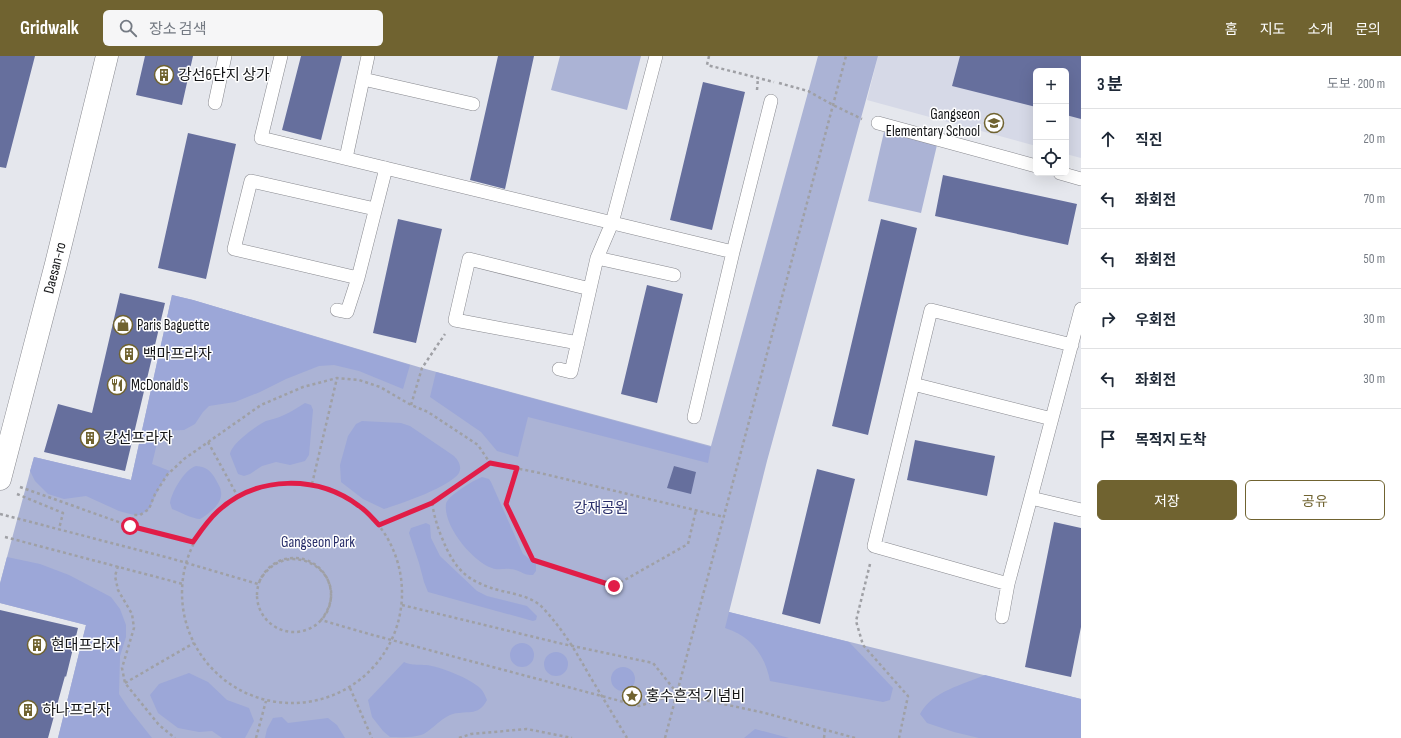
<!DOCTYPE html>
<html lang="ko">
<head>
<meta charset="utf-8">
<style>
  :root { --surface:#fff; --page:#f6f6f7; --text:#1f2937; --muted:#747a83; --line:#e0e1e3; --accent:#706330 }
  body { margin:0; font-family:"Sofia Sans Condensed","Noto Sans KR",sans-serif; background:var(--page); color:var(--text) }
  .controls { position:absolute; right:12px; top:12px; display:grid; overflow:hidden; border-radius:6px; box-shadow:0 4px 16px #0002 }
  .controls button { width:36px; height:36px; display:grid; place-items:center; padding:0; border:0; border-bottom:1px solid var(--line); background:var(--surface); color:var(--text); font:20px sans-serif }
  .stop { position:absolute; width:12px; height:12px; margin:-9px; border:3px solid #e11d48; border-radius:50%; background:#fff }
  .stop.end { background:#e11d48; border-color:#fff; box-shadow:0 1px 4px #0008 }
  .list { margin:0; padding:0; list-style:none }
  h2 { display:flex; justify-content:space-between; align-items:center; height:52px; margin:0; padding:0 16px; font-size:17px }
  h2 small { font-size:13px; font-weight:400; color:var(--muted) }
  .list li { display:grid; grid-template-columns:26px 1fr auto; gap:12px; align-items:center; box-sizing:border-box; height:60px; padding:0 16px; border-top:1px solid var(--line) }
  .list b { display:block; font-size:15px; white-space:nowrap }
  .list em { font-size:13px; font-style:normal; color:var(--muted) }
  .actions { display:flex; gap:8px; padding:12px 16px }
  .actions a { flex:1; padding:9px 0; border:1px solid var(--accent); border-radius:6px; text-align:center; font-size:14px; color:var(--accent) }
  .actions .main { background:var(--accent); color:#fff }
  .icon { flex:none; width:22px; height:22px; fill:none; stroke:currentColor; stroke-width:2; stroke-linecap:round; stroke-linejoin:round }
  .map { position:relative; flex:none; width:1081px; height:682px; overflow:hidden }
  header { display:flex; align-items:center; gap:24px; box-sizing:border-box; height:56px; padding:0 20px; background:var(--accent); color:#fff }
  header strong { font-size:19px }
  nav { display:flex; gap:22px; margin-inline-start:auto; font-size:14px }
  .search { width:280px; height:36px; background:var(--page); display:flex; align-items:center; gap:10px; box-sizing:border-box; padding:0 14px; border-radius:6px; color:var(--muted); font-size:15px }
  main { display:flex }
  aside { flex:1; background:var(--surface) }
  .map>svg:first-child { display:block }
</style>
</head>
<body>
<header>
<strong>Gridwalk</strong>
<div class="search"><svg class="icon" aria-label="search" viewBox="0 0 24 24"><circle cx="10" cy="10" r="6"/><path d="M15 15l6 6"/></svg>장소 검색</div>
<nav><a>홈</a><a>지도</a><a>소개</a><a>문의</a></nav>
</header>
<main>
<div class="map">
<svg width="1081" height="682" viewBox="0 0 1081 682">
  <rect width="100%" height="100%" fill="#e5e7ed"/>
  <path fill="#d6d9e7" d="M878,0h203v102l-15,-4v-83h-30v75l-169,-46z"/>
  <path fill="#abb3d5" d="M560,0h81l-14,54 -76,-20z
    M818,0h60l-111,405 -38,151 352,87v39h-1023l28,-113 -86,-22v-20l34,-126 97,23 41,-185 21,5 229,68 289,78z
    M884,76l53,13 -16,68 -53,-12z"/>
  <path fill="#9ca7d8" d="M172,239l21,5 217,65 -7,24 -44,-18 -25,-6 -15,1 -33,13 -26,13 -25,10 -26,4 -6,6 -8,12 -11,6 -24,1 -8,33 18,7 -9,13 -12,25 -9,6h-6l-15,-4 -33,-15 -22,3 -16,-5 -13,-13 -5,-10 4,-14 97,23z
    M436,316l275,75 -3,16 -180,-46 -10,40 -21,-6 -16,-19 -51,-35z
    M305,347l6,2 2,5 -4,45 -4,6 -15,4 -14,-3 -14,4 -12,8 -6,2 -6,-2 -8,-20c2,-11 26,-28 36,-33 6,-2 12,-3 18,-6 7,-3 14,-8 21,-12z
    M362,365l39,2 9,3 44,30c5,5 8,11 5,17 -9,14 -59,31 -75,36l-21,-10 -22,-17 -1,-17 8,-29 8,-12z
    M196,410c11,1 15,5 20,14 2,4 5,8 5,12 2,11 -12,22 -21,27 -7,0 -20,-7 -28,-10l-2,-6c2,-12 15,-34 26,-37z
    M482,421l7,2 2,3 32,72 13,10v7l-3,4c-9,1 -14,-6 -23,-6 -6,-1 -12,2 -18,-1 -19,-6 -49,-42 -46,-64 1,-8 28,-24 36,-27z
    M426,467l4,2 1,13 9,18 37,35 10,5 40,10 10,10 -1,4 -3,1 -105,-29 -4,-10 -5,-19 -10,-30 2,-5z
    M7,501l33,7 29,11 42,22 9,12 6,16v12l-6,19 -1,38 10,15 23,29h-94l28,-113 -86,-22v-19z
    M729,556l120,30 44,46 -3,12 -7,2 -113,-21c-5,-26 -19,-45 -45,-53z
    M510 599a12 12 0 1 1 24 0a12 12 0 1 1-24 0Z
    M544 608a12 12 0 1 1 24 0a12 12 0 1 1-24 0Z
    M404,606c9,4 12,2 22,3 13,1 46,14 55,24 3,3 4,7 6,11 -9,18 -21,9 -37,15 -10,4 -21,18 -29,20 -10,3 -21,2 -31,2l-7,-6 -11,-14 -4,-17z
    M611 623a12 12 0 1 1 24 0a12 12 0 1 1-24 0Z
    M189,617l19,9 19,18 22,8 5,13 -9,17h-23l-10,-7 -13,1 -21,-4 -20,-15 -8,-18 9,-11z
    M985,619l96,24v39h-102l-25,-6 -27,-9 -7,-9c12,-23 43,-29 65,-39z
    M282,661l6,6 40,-5 9,7 8,13h-80l2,-9 6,-11z
    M755,673l34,9h-45z"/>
  <path fill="#666f9d" d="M0,0h35l-29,112 -6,-1z
    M145,0h48l-11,49 -46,-10z
    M301,0h41l-21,84 -39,-10z
    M498,0h36l-29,133 -35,-9z
    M960,0h121v63l-15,-4v-44h-30v36l-84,-21z
    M703,26l42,10 -33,138 -42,-10z
    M188,77l48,11 -30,135 -48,-11z
    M943,119l134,29 -9,41 -133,-29z
    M398,163l44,10 -26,114 -43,-10z
    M881,163l36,9 -49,207 -36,-9z
    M647,229l36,9 -26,109 -36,-9z
    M120,237l45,10 -40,168 -81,-19 14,-48 34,9z
    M915,384l80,16 -8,40 -80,-16z
    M674,410l22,6 -5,22 -24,-6z
    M817,413l38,10 -35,145 -38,-10z
    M1054,466l27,6v99l-10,50 -46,-10z
    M0,554l78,18 -12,49 -1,-1 -17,62h-48z"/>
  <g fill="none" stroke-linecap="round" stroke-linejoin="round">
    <defs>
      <path id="lane" d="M281,0l-20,82 472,114 38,-151
        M363,23l110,25
        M215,47l10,-47
        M878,67l158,43
        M346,102l22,-102
        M1060,117l21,6
        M597,202l77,17
        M358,222l-124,-29 17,-68 124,28
        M337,254l10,2 11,-34 28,-110
        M578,287l-123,-23 14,-61 121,30
        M559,313l12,3 26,-114 15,-35 44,-167
        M913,328l139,35
        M694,361l39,-165
        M1031,442l50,12
        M1008,528l-134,-38 57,-236 141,35
        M1002,561l6,-33 73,-275"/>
      <path id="secondary" d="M0,423l56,-215 51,-208"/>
    </defs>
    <use href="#lane" stroke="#88898f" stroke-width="14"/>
    <use href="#secondary" stroke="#88898f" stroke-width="23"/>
    <path stroke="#9fa0a5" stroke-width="2.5" stroke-dasharray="3 3" stroke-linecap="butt" d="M709,0l-2,9 67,17
      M779,27l29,8 25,14 29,14
      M757,34l1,-12
      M411,349l11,-37 23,-34
      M208,386l30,55
      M490,407l50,10 184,44
      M517,412l-11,36 27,56 81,26 74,-42 8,-34
      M182 537a110 110 0 1 1 220 0a110 110 0 1 1-220 0Z
      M312,428l25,-106
      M20,431l110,39 63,16
      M17,438l46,19 -4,16
      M0,458l173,45 85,25c26,-54 100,-10 63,36l48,14 270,72 38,-12 88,19 90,25
      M379,469l53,-22
      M130,470l4,-11h6l9,-6 6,-15 12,-19 17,-16 77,-54 42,-18 34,-9 22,2 21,7 31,18 17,7 50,33 12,18 -58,40c2,12 5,23 10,35 13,32 25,44 60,53 13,3 29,6 39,15 20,21 33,42 47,67 13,22 26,43 39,65
      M5,481l178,47
      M257 539a37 37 0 1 1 74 0a37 37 0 1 1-74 0Z
      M870,508l-14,57 7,24 45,51 -9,42
      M118,510l-3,10 3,14 14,24 2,14 -12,40 3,15 34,42 16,13
      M402,549l161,39 90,19 24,30
      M125,627l69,-40
      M350,632l22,50
      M256,682l10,-37
      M459,682l12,-4 56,-5 45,9
      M665,682l181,-682
      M824,682l1,-8"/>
    <use href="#lane" stroke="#fff" stroke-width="13"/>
    <use href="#secondary" stroke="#fff" stroke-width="22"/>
  </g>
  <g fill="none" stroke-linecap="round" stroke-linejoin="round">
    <path stroke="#e11d48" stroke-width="5" d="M130,470l63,16c7,-10 15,-22 25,-31 39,-36 100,-36 141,-5 8,5 14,13 20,19l53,-22 58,-40 27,5 -11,36 27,56 81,26"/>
  </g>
  <defs>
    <symbol id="building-ring" viewBox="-11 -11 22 22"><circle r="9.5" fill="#fff" stroke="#706330" stroke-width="1.5"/><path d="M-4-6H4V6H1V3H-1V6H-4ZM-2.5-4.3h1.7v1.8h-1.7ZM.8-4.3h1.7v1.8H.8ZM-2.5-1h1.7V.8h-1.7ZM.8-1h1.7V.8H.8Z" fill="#706330"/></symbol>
    <symbol id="school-ring" viewBox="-11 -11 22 22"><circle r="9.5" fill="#fff" stroke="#706330" stroke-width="1.5"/><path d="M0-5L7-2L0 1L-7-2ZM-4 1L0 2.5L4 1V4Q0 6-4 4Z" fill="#706330"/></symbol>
    <symbol id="shop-ring" viewBox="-11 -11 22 22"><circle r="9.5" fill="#fff" stroke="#706330" stroke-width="1.5"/><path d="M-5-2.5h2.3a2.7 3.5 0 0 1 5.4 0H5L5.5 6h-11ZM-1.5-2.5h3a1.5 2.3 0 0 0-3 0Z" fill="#706330"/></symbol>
    <symbol id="restaurant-ring" viewBox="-11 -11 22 22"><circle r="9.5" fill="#fff" stroke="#706330" stroke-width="1.5"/><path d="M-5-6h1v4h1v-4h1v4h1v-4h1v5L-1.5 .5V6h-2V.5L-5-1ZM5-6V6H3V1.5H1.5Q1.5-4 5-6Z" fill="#706330"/></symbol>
    <symbol id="sight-ring" viewBox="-11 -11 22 22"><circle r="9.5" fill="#fff" stroke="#706330" stroke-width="1.5"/><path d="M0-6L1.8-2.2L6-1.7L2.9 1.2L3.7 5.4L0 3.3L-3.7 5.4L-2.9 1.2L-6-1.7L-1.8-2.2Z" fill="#706330"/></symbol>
  </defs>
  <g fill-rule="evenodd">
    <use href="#building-ring" x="153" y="8" width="22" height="22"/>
    <use href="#school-ring" x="983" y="56" width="22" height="22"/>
    <use href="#shop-ring" x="112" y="258" width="22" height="22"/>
    <use href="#building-ring" x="118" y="287" width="22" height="22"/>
    <use href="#restaurant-ring" x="106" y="318" width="22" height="22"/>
    <use href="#building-ring" x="79" y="371" width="22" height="22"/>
    <use href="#building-ring" x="26" y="578" width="22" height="22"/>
    <use href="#sight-ring" x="621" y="629" width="22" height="22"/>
    <use href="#building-ring" x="17" y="643" width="22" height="22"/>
  </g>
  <g text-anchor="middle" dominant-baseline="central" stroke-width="3" stroke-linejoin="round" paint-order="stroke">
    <g font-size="15" fill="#131416" stroke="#fff" text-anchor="start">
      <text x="178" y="19">강선6단지 상가</text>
      <text x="980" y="58" text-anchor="end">Gangseon<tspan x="980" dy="17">Elementary School</tspan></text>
      <text x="137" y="269">Paris Baguette</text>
      <text x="143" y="298">백마프라자</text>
      <text x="131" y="329">McDonald's</text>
      <text x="104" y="382">강선프라자</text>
      <text x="51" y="589">현대프라자</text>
      <text x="646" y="640">홍수흔적 기념비</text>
      <text x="42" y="654">하나프라자</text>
    </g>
    <g font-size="15" fill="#131416" stroke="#fff">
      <text transform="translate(55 212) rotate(-76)">Daesan-ro</text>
    </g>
    <g font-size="15" fill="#292f6a" stroke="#fff">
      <text x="601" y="452">강재공원</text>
      <text x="318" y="486">Gangseon Park</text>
    </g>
  </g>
</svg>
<div class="controls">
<button>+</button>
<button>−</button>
<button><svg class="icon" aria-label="locate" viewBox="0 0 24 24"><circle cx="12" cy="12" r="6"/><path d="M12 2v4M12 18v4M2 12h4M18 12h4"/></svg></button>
</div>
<div class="stop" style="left:130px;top:470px"></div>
<div class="stop end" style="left:614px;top:530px"></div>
</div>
<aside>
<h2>3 분<small>도보 · 200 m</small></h2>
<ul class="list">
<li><svg class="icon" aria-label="ahead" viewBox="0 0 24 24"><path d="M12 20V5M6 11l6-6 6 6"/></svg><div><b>직진</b></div><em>20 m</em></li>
<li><svg class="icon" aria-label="left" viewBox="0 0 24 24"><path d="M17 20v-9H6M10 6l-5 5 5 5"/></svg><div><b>좌회전</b></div><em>70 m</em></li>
<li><svg class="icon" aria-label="left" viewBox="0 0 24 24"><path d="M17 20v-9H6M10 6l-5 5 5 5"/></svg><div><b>좌회전</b></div><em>50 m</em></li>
<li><svg class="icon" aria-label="right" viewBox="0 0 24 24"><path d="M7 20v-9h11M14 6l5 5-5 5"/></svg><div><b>우회전</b></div><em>30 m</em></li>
<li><svg class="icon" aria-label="left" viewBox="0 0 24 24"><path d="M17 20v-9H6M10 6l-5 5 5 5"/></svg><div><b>좌회전</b></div><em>30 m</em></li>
<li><svg class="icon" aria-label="arrive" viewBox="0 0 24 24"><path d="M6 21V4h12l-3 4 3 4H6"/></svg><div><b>목적지 도착</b></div></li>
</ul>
<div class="actions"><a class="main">저장</a><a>공유</a></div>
</aside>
</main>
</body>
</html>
